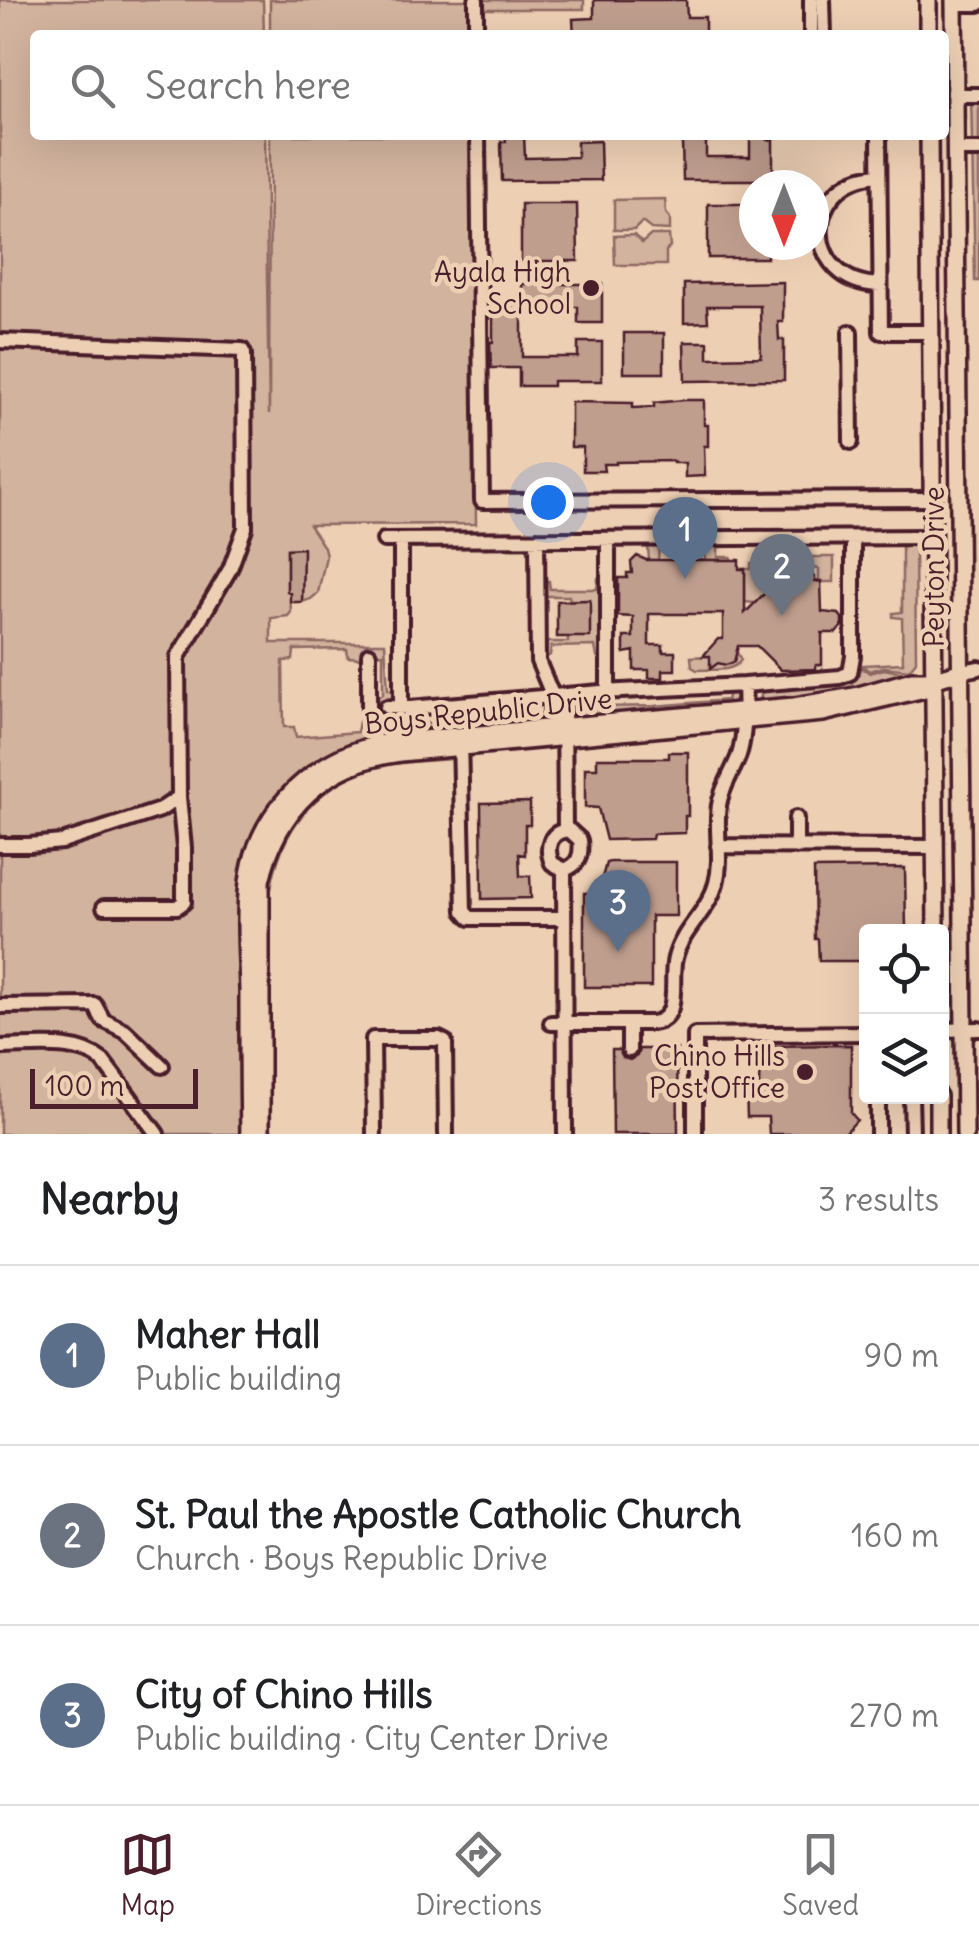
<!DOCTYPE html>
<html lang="en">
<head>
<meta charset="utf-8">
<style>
  :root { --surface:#fff; --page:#f2f2f2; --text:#202124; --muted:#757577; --line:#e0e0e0; --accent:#4a1f2b }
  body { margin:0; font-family:Delius,sans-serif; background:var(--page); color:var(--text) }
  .controls { position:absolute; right:30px; bottom:30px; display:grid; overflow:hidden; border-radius:10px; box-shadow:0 10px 40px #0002 }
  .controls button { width:90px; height:90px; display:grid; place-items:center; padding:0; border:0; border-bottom:2px solid var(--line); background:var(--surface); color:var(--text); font:50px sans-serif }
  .compass { position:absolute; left:739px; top:170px; width:90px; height:90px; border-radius:50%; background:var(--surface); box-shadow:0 10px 40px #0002; rotate:180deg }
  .scale { position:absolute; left:30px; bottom:25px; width:168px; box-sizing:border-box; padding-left:10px; border:5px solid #4a1f2b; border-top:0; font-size:28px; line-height:35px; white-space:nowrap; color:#4a1f2b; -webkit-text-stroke:8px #edcfb4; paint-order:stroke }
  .you { position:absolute; left:548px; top:502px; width:35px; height:35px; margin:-25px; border:8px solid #fff; border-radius:50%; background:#1a73e8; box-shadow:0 0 0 15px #1a73e833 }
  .badge { display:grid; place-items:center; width:65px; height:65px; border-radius:50%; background:var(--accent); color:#fff; font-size:32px; font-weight:700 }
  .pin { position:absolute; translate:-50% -82px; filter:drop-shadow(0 2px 5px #0008) }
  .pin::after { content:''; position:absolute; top:52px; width:35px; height:30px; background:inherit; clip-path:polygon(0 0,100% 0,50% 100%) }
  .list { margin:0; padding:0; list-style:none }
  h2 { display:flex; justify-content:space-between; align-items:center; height:130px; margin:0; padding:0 40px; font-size:42px }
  h2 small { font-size:32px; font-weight:400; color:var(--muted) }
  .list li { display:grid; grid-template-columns:65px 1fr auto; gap:30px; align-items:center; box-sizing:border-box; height:180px; padding:0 40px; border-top:2px solid var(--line) }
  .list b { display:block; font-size:38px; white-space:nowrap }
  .list p { margin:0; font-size:32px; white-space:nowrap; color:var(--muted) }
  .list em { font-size:32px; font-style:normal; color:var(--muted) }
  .icon { flex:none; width:55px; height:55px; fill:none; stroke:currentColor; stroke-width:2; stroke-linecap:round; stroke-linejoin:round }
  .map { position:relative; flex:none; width:979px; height:1134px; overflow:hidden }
  .search { position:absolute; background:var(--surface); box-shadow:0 10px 40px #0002; left:30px; right:30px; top:30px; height:110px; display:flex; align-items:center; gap:25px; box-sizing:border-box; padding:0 35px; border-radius:10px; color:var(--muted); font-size:38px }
  .sheet { height:670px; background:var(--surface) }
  nav { display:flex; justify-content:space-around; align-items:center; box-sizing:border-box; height:140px; border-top:2px solid var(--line); background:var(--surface); font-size:28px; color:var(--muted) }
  nav a { display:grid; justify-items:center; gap:5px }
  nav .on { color:var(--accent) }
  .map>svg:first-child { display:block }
</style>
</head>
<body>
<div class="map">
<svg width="979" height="1134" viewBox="0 0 979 1134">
  <rect width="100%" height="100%" fill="#edcfb4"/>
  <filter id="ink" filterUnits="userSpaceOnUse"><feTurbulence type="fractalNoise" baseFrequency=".01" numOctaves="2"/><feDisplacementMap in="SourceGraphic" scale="20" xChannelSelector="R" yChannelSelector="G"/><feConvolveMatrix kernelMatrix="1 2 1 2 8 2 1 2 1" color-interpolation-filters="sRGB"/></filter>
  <g filter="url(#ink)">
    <path fill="#d2b39e" stroke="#8e6964" stroke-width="2.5" d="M0,0h263l1,35h-229v100h230l4,279 1,-279h202l4,389 -167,1 15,22 2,9 -8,37 -7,6 -9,3 1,-51 -1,-3 -15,1v41l3,2 1,20 -3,4 -17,2v25h114l3,47h8l1,7 -3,3h-15l-3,-3 7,-3v-41l-20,1 -3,4 -12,-1 -1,-8 -53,1 -1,10 -10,1 1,66h10l2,10 61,-5 2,-10 5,2 3,11 -3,5 -42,18 -30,22 -11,13 -9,12 -32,88 1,241h-75c-17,-23 -51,-83 -78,-91 -26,-9 -60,-5 -88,-5z
      M270,0h200l1,35h-201z
      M481,0h103v9h-103z
      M971,92h8v189h-4z
      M665,199l1,14 4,5v12l-19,-1 -9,-7 -8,8h-20v-30z
      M634,235l8,8 9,-8h18l1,12 -4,4v14h-51l-1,-29z
      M902,544l13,1 1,116 -7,9 -25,-3 -15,4 -7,-6 41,-2 -1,-45 -9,-1v-4l9,-1z
      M718,546v11h13v3h-26v-12l-46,1 -1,11h-9l-1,-13z
      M757,557h42v5l-6,1v13h-12l-26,27 -10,-1v-33h6v-6h6z
      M806,557h28v25h-15v-13l-7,-1v-5l-6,-1z
      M598,579l2,2 1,75 -4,1 -2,-11 -44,1 -1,8 -3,2 -1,-15h22v-5l22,-37h-20l-1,-4h-23v-15h3l1,8h47z
      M733,645l8,15c-8,13 -30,9 -44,10l-5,-3 -1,-10 19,-1 11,8h10l5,-8z
      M860,667l10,6 14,-4 26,5 -85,20 -65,6 2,-10 89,-7 7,-7z
      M729,692l5,1 2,4 -4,7 -157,13 -5,-3v-12l8,-1 1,8 17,-2 1,-9h5l1,9 51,-1 73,-6z
      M544,704l4,1 3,7 -1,7 -5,2 -3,-3 -151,13 -2,3 -3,-1 -4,-14 3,-5h14l2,11 141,-11v-8z
      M449,757l3,2c-23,2 -48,2 -71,7 -65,16 -102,64 -111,129l1,239h-2l-1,-251c21,-93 91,-127 181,-126z
      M0,1054c22,0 61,-4 80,2 25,7 52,57 68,78h-148z"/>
    <path fill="#bf9e8e" stroke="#4a1f2b" stroke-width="2.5" d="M594,0h92l1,17h18v18h-131l-1,-16 21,-1z
      M505,135h19l1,23 52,-1v-15l23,-1 1,39 -99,1 -1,-39h5z
      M750,135h19l-1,5h5v40h-90l-1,-39h24v16h44z
      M521,204h56l1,57h-57z
      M708,204h46v41h13v13h-59z
      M783,282v40h-5l1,18h5v40l-99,1 -1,-39h24v16l53,-1 -1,-51h-53l1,16 -24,1v-39z
      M522,284h80v39h-24v-16h-56v50h56v-15h24v39h-49v5h-34v-18h-28l-1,-26h3v-39h29z
      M624,333h40v40h-40z
      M684,400h20v25h4v21h-4l1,30 -20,1v-14h-12v-2l-57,1v2h-13l1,7h-21v-24h-12v-45l62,1v5l21,-1v-4z
      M303,548l-1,54h-12v-10l-3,-1v-42z
      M637,556l9,4h93v9h6v44l37,-37 30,-1 3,2v5l6,-1 1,31 17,2 3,4v8l-6,7h-14v32h-6v4l-35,1 -24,-24h-19l-4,16 -8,3 -8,-2 -8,6v-13h-7l15,-17h5v-25h-74v31h14v7h12v18h-12v8h-14v-8h-15v-19l-10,2v-16h9v-20l-15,-1v-38h9v-5h5l-1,-11z
      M590,600v37h-33v-36z
      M669,752h19v64h-3v17l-32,1 -1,5 -46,1 -8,-32 -13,-1v-39h12v-10h72z
      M530,802v23h-5v30l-6,-1 1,22h10l1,22 -49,1 -1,-96z
      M610,862h66v54h-25v71h-67v-94h14l8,-30z
      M905,868l1,64h-40v29h-47l-1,-22h-3l-1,-70z
      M851,1045v68l6,7 -13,14h-75l-1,-17h-21l-1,-27h13l1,-44z
      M639,1049h38l1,85h-65l-1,-84h7l4,8 7,2 7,-4z"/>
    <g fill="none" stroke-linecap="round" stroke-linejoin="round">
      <defs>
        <path id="minor" d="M476,0v35
          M811,0v35
          M823,0l1,35
          M954,4h25
          M955,95h24
          M478,135l4,366 450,-2
          M879,135l2,197h50
          M955,150h24
          M879,175c-79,5 -77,109 1,110
          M850,332l1,110
          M0,341l242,9 2,4 1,174 -15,41 -52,88 1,140 5,51v54l-7,5h-73
          M537,539l1,122 15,36 1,17 8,13
          M608,539v152
          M384,540l549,-3
          M401,540v168
          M369,654v65l7,25
          M959,672l20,-4
          M744,685l96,-8 10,-4 3,-17v-118
          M553,697l11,3 1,130
          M387,707l23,1 191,-16 143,-7c1,19 1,52 -5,70 -6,17 -17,31 -20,50 -4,26 4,53 -3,78 -7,28 -34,46 -41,75 -6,22 8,61 -23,65h-101
          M460,738l4,173 6,7h94
          M796,818v29
          M569,830l11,10c2,15 -1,25 -16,30l-12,-7c-7,-16 -2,-32 17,-33z
          M0,845h29l33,-3 98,-32 19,-13
          M718,846l218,1
          M564,870l1,264
          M0,1006l95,-1 8,15 22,11 37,35
          M629,1023v27
          M942,1030l37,-1
          M0,1047c33,0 76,-8 103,14l54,73
          M878,1096v38
          M911,1096l1,38
          M374,1134l-1,-95h66l6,3 1,92
          M695,1134v-99l171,-2"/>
        <path id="major" d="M928,0v35
          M954,0l11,1134
          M929,135l7,797
          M938,1096v38
          M249,1134c-1,-48 -1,-97 -1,-145 -1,-35 -4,-72 0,-107 9,-74 70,-128 141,-140l405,-36 61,-10 57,-16h21l26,-8
          M261,1134v-253c16,-73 64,-118 139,-128l423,-40 106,-25 4,-8"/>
      </defs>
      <use href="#minor" stroke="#4a1f2b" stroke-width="20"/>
      <use href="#major" stroke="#4a1f2b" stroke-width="22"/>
      <use href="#minor" stroke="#edcfb4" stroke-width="12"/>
      <use href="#major" stroke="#edcfb4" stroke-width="15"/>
    </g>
  </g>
  <g fill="#4a1f2b" stroke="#edcfb4" stroke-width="4">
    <circle cx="591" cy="288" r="10"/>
    <circle cx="805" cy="1072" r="10"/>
  </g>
  <g text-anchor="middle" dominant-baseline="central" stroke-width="9" stroke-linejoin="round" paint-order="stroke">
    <g font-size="28" fill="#4a1f2b" stroke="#edcfb4" text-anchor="end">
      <text x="571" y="272">Ayala High<tspan x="571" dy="32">School</tspan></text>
      <text x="785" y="1056">Chino Hills<tspan x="785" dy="32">Post Office</tspan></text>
    </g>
    <g font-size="28" fill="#4a1f2b" stroke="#edcfb4">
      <text transform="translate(934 567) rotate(-90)">Peyton Drive</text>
      <text transform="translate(488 711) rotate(-6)">Boys Republic Drive</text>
    </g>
  </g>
</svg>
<div class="controls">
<button><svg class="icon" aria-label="locate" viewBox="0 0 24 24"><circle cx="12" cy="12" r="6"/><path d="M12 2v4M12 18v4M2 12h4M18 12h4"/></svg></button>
<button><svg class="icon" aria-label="layers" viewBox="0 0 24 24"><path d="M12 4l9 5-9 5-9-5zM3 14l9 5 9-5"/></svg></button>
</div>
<svg class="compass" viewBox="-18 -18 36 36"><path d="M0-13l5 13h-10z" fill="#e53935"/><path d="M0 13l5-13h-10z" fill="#757577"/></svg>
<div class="scale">100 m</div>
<div class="you"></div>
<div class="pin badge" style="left:685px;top:579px;background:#5c6f8a">1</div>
<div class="pin badge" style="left:782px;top:616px;background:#6b7280">2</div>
<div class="pin badge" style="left:618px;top:952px;background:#5c6f8a">3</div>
<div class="search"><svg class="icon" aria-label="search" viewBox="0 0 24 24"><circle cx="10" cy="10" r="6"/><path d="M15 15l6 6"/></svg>Search here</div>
</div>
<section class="sheet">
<h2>Nearby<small>3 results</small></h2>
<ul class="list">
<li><span class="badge" style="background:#5c6f8a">1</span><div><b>Maher Hall</b><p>Public building</p></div><em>90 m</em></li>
<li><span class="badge" style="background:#6b7280">2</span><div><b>St. Paul the Apostle Catholic Church</b><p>Church · Boys Republic Drive</p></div><em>160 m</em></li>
<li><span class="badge" style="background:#5c6f8a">3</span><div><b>City of Chino Hills</b><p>Public building · City Center Drive</p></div><em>270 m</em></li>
</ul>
</section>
<nav>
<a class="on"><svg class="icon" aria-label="map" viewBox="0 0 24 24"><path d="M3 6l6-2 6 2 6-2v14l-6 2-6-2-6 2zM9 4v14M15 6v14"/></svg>Map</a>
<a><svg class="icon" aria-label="directions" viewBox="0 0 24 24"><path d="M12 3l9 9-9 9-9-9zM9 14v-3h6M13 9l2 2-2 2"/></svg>Directions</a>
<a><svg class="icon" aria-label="saved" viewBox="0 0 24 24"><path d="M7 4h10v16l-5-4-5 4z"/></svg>Saved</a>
</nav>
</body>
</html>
